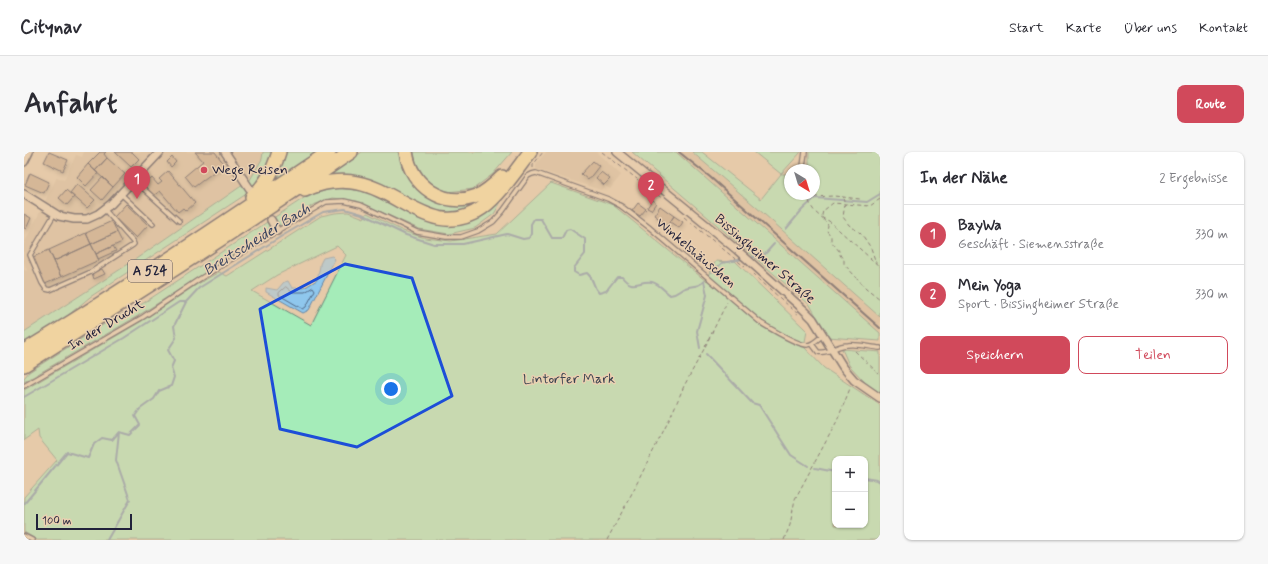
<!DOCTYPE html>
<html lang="de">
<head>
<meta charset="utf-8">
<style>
  :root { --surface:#fff; --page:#f7f7f7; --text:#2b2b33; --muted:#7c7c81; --line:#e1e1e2; --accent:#d1495b }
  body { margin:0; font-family:Mynerve,sans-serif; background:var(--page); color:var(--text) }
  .controls { position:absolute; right:12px; bottom:12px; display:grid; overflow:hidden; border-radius:8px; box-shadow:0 1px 3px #0004 }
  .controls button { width:36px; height:36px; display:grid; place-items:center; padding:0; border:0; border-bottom:1px solid var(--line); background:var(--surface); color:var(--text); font:20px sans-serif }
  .compass { position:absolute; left:760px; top:12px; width:36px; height:36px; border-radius:50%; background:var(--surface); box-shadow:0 1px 3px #0004; rotate:142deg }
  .scale { position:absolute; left:12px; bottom:10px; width:96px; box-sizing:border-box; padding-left:4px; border:2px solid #22223b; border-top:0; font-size:11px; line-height:14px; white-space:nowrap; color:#22223b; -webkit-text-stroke:3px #ead0b1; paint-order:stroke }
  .you { position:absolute; left:367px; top:237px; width:14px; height:14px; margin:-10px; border:3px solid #fff; border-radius:50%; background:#1a73e8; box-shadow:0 0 0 6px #1a73e833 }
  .badge { display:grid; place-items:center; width:26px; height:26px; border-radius:50%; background:var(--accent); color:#fff; font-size:13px; font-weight:700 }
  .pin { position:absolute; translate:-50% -33px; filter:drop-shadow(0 1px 2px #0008) }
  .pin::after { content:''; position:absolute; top:21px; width:14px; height:12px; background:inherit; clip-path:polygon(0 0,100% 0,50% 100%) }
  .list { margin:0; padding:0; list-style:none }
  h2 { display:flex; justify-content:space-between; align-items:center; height:52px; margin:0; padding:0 16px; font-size:17px }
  h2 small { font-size:13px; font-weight:400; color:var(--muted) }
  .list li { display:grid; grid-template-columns:26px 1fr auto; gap:12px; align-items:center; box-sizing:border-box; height:60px; padding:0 16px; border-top:1px solid var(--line) }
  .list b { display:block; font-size:15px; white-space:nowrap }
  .list p { margin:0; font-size:13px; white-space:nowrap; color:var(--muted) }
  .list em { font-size:13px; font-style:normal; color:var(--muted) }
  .actions { display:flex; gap:8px; padding:12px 16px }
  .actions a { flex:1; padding:9px 0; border:1px solid var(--accent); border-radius:8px; text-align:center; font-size:14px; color:var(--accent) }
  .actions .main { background:var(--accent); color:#fff }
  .map { position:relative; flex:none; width:856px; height:388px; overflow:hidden; border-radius:8px }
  header { display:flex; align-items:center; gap:24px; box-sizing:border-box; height:56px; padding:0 20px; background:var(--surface); border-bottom:1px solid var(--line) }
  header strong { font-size:19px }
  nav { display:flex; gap:22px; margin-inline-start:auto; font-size:14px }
  .intro { display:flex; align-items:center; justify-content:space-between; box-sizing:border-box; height:96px; padding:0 24px }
  h1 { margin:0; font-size:28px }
  .button { padding:10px 18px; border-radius:8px; background:var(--accent); color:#fff; font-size:14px; font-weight:700 }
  main { display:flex; gap:24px; padding:0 24px }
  aside { flex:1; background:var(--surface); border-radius:8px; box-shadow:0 1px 3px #0004 }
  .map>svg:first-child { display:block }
</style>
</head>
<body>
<header>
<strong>Citynav</strong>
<nav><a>Start</a><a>Karte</a><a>Über uns</a><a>Kontakt</a></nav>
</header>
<div class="intro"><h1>Anfahrt</h1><a class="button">Route</a></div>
<main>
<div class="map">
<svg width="856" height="388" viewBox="0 0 856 388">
  <defs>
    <filter id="shadow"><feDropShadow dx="1.5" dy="2.5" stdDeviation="2" flood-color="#0004"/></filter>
  </defs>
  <rect width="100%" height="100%" fill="#e6caa9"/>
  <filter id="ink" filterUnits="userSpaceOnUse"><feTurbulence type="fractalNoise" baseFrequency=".025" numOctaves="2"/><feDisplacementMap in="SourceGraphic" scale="8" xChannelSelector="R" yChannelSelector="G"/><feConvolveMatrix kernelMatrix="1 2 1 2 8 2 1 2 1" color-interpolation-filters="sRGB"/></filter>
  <g filter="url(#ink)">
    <path fill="#d7bb9b" d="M60,0h179l-1,7 -12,21 -117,81 -109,71v-62l3,1 -3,-10v-17l33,-67 7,3 12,-25 6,2z
      M522,0h50l25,23 -11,14 -5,-3 -4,4 -65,-21v-5z
      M650,0h18l63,54 125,111v16l-172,-153z"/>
    <path fill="#a5ecb9" stroke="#64877a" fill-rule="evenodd" d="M239,0h9l-4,16 -14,21 -164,108 -25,21 -41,26v-12l109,-71 117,-81 12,-21z
      M258,0h36l-49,33z
      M338,0h39l2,18 14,18 60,13 -3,6 -18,7h-17l-64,-29 -55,-5z
      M390,0h98l-19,22 -20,15 -26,3 -20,-10 -11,-20z
      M608,0h44l204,181v8l-52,-4 -18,-32z
      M668,0h10l59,47 20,-25 -27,-22h47l-20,22h9v20h24v-24h-5v-18h71v165l-125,-111z
      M527,31l62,22 93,76 4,-10 6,-10 12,1 7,-1 72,70 -3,16 20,21 56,37v135h-843l-13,-8v-35l33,-37 -18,-22 -1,-8 -14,10v-50l118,-69 54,-36 23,-13 8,4 94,-60 14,-3 13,-1 16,6 3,-5 36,18 22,7 26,3 46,-7zM313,94l9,9 -35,70 -59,-34 25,-16zM811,307h30v66h-30z
      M310,36l32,3 83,34 31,-8 26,-24 -12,21 -19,14 -26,6 -30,-5 -62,-28 -24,-3 -20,7 -177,112 -112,65v-4l5,-6 80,-51 33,-17 165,-108z
      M818,197l38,3v43l-6,-3 -25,-27z"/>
    <path fill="#8fc7ed" stroke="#6385a6" d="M308,104l3,3 -26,51 -6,3 -37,-21v-4l11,2 7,-8 4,-1 4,7h12l13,-8 3,-14v-2l3,-6z"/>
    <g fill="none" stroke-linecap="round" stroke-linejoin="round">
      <path stroke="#4e6482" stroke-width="1" d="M262,135l6,5h13l8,-5 2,3 -9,17 -3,2 -24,-14v-2z"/>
      <path stroke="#6385a6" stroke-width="2" d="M762,77l16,-19 13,-12 52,4 13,-8
        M726,106l15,-4 9,-10
        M688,120l10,-9 21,-4
        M676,196l-3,-17 10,-36 -3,-14
        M682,202l46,49 7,2 32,50 17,11
        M0,245l100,-59 55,-36h7
        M791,316l20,4
        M841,326l12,2 3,2
        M0,352l43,-52 21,6 6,-14 8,-6 10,2 7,-8 11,3 10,-10 -5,-9 5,-7 14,-10 5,-8 12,-5 3,-9 -3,-9 3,-7 -6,-11 8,-12 -2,-12 12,-24 13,-14 83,-52 41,-24 22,-3 17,5 44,21 28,9h29l44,-10 16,5 6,-1 2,-4v-10l3,-5h7l11,19h10l4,-8 4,-1 15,10v15l-11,14v4l5,3 8,-2c9,8 4,12 12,20l7,-2 11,-14h5c11,14 16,3 30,5 6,1 13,9 18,13 9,-1 9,-5 15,-7 9,-3 12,0 19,-7
        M83,388l23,-40 -14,-40 3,-28
        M854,388l2,-4"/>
    </g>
    <path fill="#c2a181" stroke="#22223b" filter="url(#shadow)" d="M25,0l19,8 -5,11 -19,-9z
      M76,0h6l-2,2 3,4 -12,13 -7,-7z
      M91,0h17l7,7 -8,8z
      M171,0h20l9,12 -30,23 -9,-11 18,-15z
      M148,5l4,5 -5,5 -4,-5z
      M83,6l18,16 -12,13 -18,-16z
      M569,9l6,5 -11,14 -7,-6z
      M64,12l10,9 -12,13 -9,-9z
      M144,19l27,32 -9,8 -3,-3 -5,4 -18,-21 -7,5 -9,-11 8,-7 6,7 4,-3 -3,-3z
      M577,20l9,7 -6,6 -8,-7z
      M6,21l19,9 -5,11 -19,-8z
      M79,25l10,10 -11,13 -11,-10z
      M53,32l18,16 -8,8 -17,-15z
      M42,38l8,7 -7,8 -8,-7z
      M628,48l4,3 -5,7 -4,-2z
      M614,51l8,6 -6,7 -8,-5z
      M102,52l22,21 -12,13 -22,-21z
      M636,54l14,10 -6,9 -14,-10z
      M0,62l7,4 -5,11 -2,-1z
      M650,64l9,6 -4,6 -9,-6z
      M88,69l5,11 -26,12 -5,-11z
      M93,80l5,10 -26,12 -5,-10z
      M62,81l5,11 -37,17 -5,-11z
      M67,92l8,16 -38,17 -7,-16z
      M89,94l3,5 -18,8 -2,-5z
      M25,98l12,27 -16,7 -12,-27z
      M78,117l3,5 -11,5 -2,-6z"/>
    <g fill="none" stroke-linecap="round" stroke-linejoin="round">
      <defs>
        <path id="lane" d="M779,14l2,-14
          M110,28l45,41
          M97,42l32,30
          M31,61l-25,42 12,28 4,6 4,1 41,-18 42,-27 1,-1 -1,-2 -29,-33
          M788,192l6,8c13,2 17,-7 30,-7 10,-1 22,2 32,3
          M0,234l119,-69 55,-37 79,-49 49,-29 18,-1 17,4 56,27 29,5h15l17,-6 15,-9 10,-11 25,-35 4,-2 4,-1 72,26 13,7 29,22 111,95c10,6 36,22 46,22 6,0 12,-7 16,-10
          M0,384l8,4"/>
        <path id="street" d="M201,0l25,37
          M593,0l120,98 66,59 10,10 30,48 11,13 26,18
          M0,10l5,-10
          M0,42l35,22 15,3h13l11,-5 13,-10 49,-52
          M247,68l6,11"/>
        <path id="highway" d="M382,0c5,34 38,57 71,44 10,-4 18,-12 25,-19
          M281,38c16,-8 36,-11 53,-7 44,9 78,58 124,25 18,-13 35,-39 48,-56
          M228,45c15,-14 21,-26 27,-45
          M0,199c104,-63 204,-131 305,-199
          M0,213c110,-70 220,-139 327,-213"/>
      </defs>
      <use href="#lane" stroke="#22223b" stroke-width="6"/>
      <use href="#street" stroke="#22223b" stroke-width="10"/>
      <use href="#highway" stroke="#22223b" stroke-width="16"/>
      <path stroke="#22223b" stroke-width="1" stroke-dasharray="4 3" stroke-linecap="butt" d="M578,0l61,47
        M509,16v-3l10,-13
        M783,42c3,14 9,22 22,27l51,46
        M783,44l4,1 23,-1 26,3
        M819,45l2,7 -2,13 6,8 10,7 4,4 8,12 5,15
        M856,47l-10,7 -37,-3 -10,8 -1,4 1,4 5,6 -1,6 4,5v5l9,11v3l4,5v4l22,24 14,11
        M660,65l61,50
        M729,122l46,41
        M831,199l25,24
        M583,388l24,-45 40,-79 13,-30 19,-35 24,-49
        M760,388l6,-15 5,-26 42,-78 14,-35"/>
      <use href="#lane" stroke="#ead0b1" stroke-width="3.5"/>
      <use href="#street" stroke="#ead0b1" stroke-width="7"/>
      <use href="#highway" stroke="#fcde96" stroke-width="13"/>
      <path stroke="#22223b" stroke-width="2" d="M655,0l31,25 170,151"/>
    </g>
  </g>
  <path d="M0 0H856V388H0ZM321,112l67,14 40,118 -95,51 -77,-18 -20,-120z" fill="#e6caa9" fill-opacity=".55" fill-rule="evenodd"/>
  <path fill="none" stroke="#1d4ed8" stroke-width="3" stroke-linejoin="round" d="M321,112l67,14 40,118 -95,51 -77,-18 -20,-120z"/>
  <circle fill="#d1495b" stroke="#ead0b1" stroke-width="1.5" cx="180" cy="18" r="4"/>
  <g text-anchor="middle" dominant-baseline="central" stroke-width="3" stroke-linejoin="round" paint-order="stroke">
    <rect fill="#ead0b1" stroke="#5e565e" stroke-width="1" x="104" y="108" width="44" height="22" rx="3"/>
    <g font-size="13" font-weight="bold" fill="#22223b">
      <text x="126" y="119">A 524</text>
    </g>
    <g font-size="14" fill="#22223b" stroke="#ead0b1" text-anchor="start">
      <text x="188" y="18">Wege Reisen</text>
    </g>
    <g font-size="14" fill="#22223b" stroke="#ead0b1">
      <text transform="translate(672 101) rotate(40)">Winkelshäuschen</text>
      <text transform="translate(741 107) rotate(41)">Bissingheimer Straße</text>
      <text transform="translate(82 173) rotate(-31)">In der Drucht</text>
    </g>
    <g font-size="14" fill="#36404e" stroke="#ead0b1">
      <text x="545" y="227">Lintorfer Mark</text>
    </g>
    <g font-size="15" font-style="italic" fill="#38435f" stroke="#ead0b1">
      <text transform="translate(233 88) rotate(-32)">Breitscheider Bach</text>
    </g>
  </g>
</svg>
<div class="controls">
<button>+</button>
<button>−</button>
</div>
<svg class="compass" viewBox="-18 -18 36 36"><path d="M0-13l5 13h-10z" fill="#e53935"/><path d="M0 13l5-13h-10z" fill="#7c7c81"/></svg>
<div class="scale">100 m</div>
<div class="you"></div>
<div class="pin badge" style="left:113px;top:47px">1</div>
<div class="pin badge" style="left:627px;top:53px">2</div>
</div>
<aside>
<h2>In der Nähe<small>2 Ergebnisse</small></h2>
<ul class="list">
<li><span class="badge">1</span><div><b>BayWa</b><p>Geschäft · Siemensstraße</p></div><em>330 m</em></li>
<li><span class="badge">2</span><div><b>Mein Yoga</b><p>Sport · Bissingheimer Straße</p></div><em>330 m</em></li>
</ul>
<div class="actions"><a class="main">Speichern</a><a>Teilen</a></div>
</aside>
</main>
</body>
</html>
